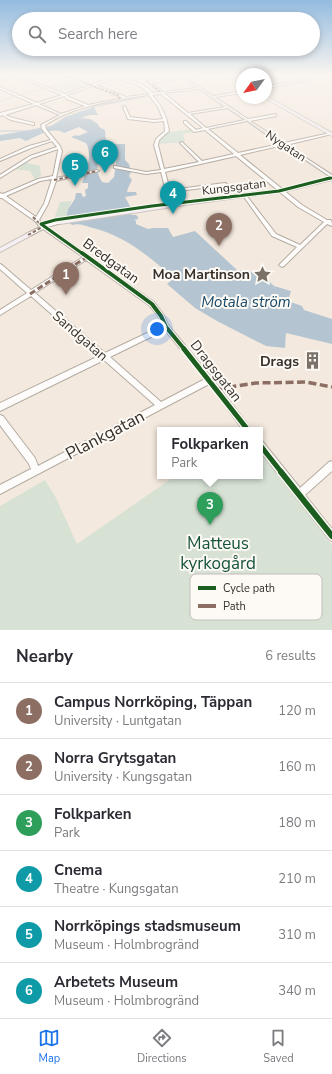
<!DOCTYPE html>
<html lang="en">
<head>
<meta charset="utf-8">
<style>
  :root { --surface:#fff; --page:#f7f7f7; --text:#2b2b33; --muted:#7c7c81; --line:#e1e1e2; --accent:#1a73e8 }
  body { margin:0; font-family:"Nunito Sans",sans-serif; background:var(--page); color:var(--text) }
  .compass { position:absolute; left:236px; top:68px; width:36px; height:36px; border-radius:50%; background:var(--surface); box-shadow:0 2px 6px #0003; rotate:237deg }
  .you { position:absolute; left:157px; top:329px; width:14px; height:14px; margin:-10px; border:3px solid #fff; border-radius:50%; background:#1a73e8; box-shadow:0 0 0 6px #1a73e833 }
  .badge { display:grid; place-items:center; width:26px; height:26px; border-radius:50%; background:var(--accent); color:#fff; font-size:13px; font-weight:700 }
  .pin { position:absolute; translate:-50% -33px; filter:drop-shadow(0 1px 2px #0008) }
  .pin::after { content:''; position:absolute; top:21px; width:14px; height:12px; background:inherit; clip-path:polygon(0 0,100% 0,50% 100%) }
  .popup { position:absolute; left:157px; top:427px; width:106px; height:52px; box-sizing:border-box; display:grid; place-content:center; border-radius:0px; background:var(--surface); filter:drop-shadow(0 1px 3px #0005); font-size:13px; white-space:nowrap; color:var(--muted) }
  .popup b { font-size:15px; color:var(--text) }
  .popup::after { content:''; position:absolute; left:50%; top:100%; margin-left:-8px; border:8px solid transparent; border-top-color:var(--surface) }
  .list { margin:0; padding:0; list-style:none }
  h2 { display:flex; justify-content:space-between; align-items:center; height:52px; margin:0; padding:0 16px; font-size:17px }
  h2 small { font-size:13px; font-weight:400; color:var(--muted) }
  .list li { display:grid; grid-template-columns:26px 1fr auto; gap:12px; align-items:center; box-sizing:border-box; height:56px; padding:0 16px; border-top:1px solid var(--line) }
  .list b { display:block; font-size:15px; white-space:nowrap }
  .list p { margin:0; font-size:13px; white-space:nowrap; color:var(--muted) }
  .list em { font-size:13px; font-style:normal; color:var(--muted) }
  .icon { flex:none; width:22px; height:22px; fill:none; stroke:currentColor; stroke-width:2; stroke-linecap:round; stroke-linejoin:round }
  .map { position:relative; flex:none; width:332px; height:630px; overflow:hidden }
  .search { position:absolute; background:var(--surface); box-shadow:0 2px 6px #0003; left:12px; right:12px; top:12px; height:44px; display:flex; align-items:center; gap:10px; box-sizing:border-box; padding:0 14px; border-radius:22px; color:var(--muted); font-size:15px }
  .sheet { height:388px; background:var(--surface) }
  nav { display:flex; justify-content:space-around; align-items:center; box-sizing:border-box; height:56px; border-top:1px solid var(--line); background:var(--surface); font-size:11px; color:var(--muted) }
  nav a { display:grid; justify-items:center; gap:2px }
  nav .on { color:var(--accent) }
  .map>svg:first-child { display:block }
</style>
</head>
<body>
<div class="map">
<svg width="332" height="630" viewBox="0 0 332 630">
  <rect width="100%" height="100%" fill="#f4e9de"/>
  <path fill="#d7e2d5" d="M73,80l15,5c-13,4 -24,9 -37,2z
    M192,129l3,3 -12,2 2,8 -29,2c4,-14 24,-13 36,-15z
    M24,162l16,4 1,10 -6,3 -5,-8 -16,-2z
    M72,201l-4,8 -1,9 -13,1 6,-17z
    M260,452l72,93v85h-332v-124l45,-26 11,18 21,46 98,-68h85z"/>
  <path fill="#b4c5d1" fill-rule="evenodd" d="M147,96l-15,3 16,-2 -54,10 4,8h-9l-8,3 9,1 8,5 1,3 6,3 1,14h19v16l4,4 2,8 -2,4 3,4 -4,8 -1,4h9l1,3 -12,2 6,11v7h5l2,2v2l-4,1 2,1v3l12,5 6,-1h14l5,9 22,-6 42,39h10l18,7 9,9 17,5 -3,10 14,5 2,4 28,9v25l-46,-11 -1,15 -19,-2 -49,-25 -22,-13 -28,-24 7,-6c-26,-22 -47,-41 -81,-50 -8,-2 -14,-5 -21,-3l-6,-5 2,-11 7,-10 1,-6h5l2,4 3,-1 -1,-6 3,-2v-5h-6l2,-5v-3c5,-6 7,-25 2,-32l-15,-6 5,-2 2,1 10,-4 -9,-5 -15,6c-11,-7 -27,3 -38,8l-6,-3 -20,3v-6l50,-8 15,-10 28,-10 -1,-1zM108,151l10,1 -4,25 -6,6 -6,-1c-6,-11 -7,-16 0,-27l-2,-2z"/>
  <g fill="none" stroke-linecap="round" stroke-linejoin="round">
    <path stroke="#b4c5d1" stroke-width="1" d="M0,131h27l25,-5"/>
    <defs>
      <path id="minor" d="M8,75h3l-11,4v-2z
        M13,75h3l49,19 55,-19h3l-5,2 24,7 11,9 7,-1 -21,-17h2l8,6 32,-4 -2,-2h3l2,1 17,-1 -15,3 62,41 28,-5v2l-26,5 34,22 46,-10 2,1 -46,11 46,30v3l-49,-33 -43,10 62,50 25,15h3l2,1 -1,1 1,1v3l-5,-2 -43,42 -2,1 -3,-2 18,-18 -25,-11 -28,-39v-2h2l30,39 24,11 24,-23 -26,-15 -62,-51 -71,16 5,18 55,-7 2,1 -2,1 -54,7 7,12 -2,1h-2l-8,-14 -5,-19 -15,2 -32,-6v-2h1l31,6 15,-2 -7,-25 2,-6 9,-8 -1,-10 -10,1 -26,-3 -5,-12 2,-1 5,11 24,3 9,-1 -5,-12 -9,-12c-30,4 -61,9 -88,21 -6,3 -11,6 -16,9l1,4 14,17 2,5 -6,27 41,-8 2,1 -43,10 -8,23 -9,16 5,5 16,-4h2v2l-15,4 40,28 2,1v1l65,45 9,12 5,11 44,53 40,52h-9l-34,-46 -209,110v-9l31,-16 -2,-5 -29,-39v-10l3,1 32,42 3,8 117,-61 -51,-45 -104,51v-8l99,-47 -68,-60 -31,19v-5l27,-17 -27,-24v-5l2,1 29,25 52,-33 -40,-28 -13,7h-4v-2l14,-7 -5,-6 -33,-23h-2v-5l3,1 35,-15 15,-3 5,-25v-2l-26,9 -32,20v-3l30,-19 27,-9 -5,-6 -21,7 -31,13v-2l29,-13 22,-6 -9,-11 -1,-4 19,-10 -24,-10 -31,10 8,3 21,5v2l-23,-5 -9,-5 -2,1v-3l34,-9 -34,-15v-2l37,16 25,-8zM116,78l24,8 10,8 -24,3 -30,-12zM183,78l14,10 -34,4 -12,-9zM93,86l30,12 -35,7 -19,-8 -3,-2zM199,89l26,18 -37,6 -24,-20zM161,94l42,34 -7,2 -10,-9h-2v2l10,9 11,-2 29,24 -32,7 -20,-19 -2,1 19,19 -35,7 -6,-24 1,-5 10,-9c-2,-14 -7,-25 -17,-36zM64,96l3,3 18,7 -24,8 -22,-10zM227,108l18,12 -39,8 -16,-14zM247,121l33,23 -42,9 -30,-24zM52,179l-8,25 -8,13 -30,-21 34,-15zM86,260l64,46 9,11 3,9 -57,27 -70,-60zM165,330l40,49 -44,23 -51,-45z
        M297,75h3l7,6 -41,7v-2l38,-5z
        M242,91v2l-27,4 -1,-1z
        M260,441l3,1 37,46 29,-26 3,-1v10l-27,24 27,34v12l-3,-2 -69,-88z"/>
      <path id="major" d="M226,75h3l13,8v2z
        M266,96l66,37v3l-67,-38z
        M332,178v2l-45,11 -95,13 -132,20 -3,-2 3,-2 132,-20 95,-11z
        M28,233l2,1v2l-30,16v-4z"/>
    </defs>
    <use href="#minor" stroke="#b4aca3" stroke-width="2"/>
    <use href="#major" stroke="#ccc6c0" stroke-width="2"/>
    <use href="#minor" fill="#fdfcfa" fill-rule="evenodd"/>
    <use href="#major" fill="#f5eef2" fill-rule="evenodd"/>
    <path stroke="#d2d0cc" stroke-width="1" d="M180,75l152,103
      M0,101l87,-26"/>
    <path stroke="#8d6e63" stroke-width="1.5" stroke-dasharray="2.5 1.5" stroke-linecap="butt" d="M64,75l54,20 2,4
      M140,75l22,18"/>
    <path stroke="#8d6e63" stroke-width="2" stroke-dasharray="3.5 2" stroke-linecap="butt" d="M54,180l43,-9
      M33,217l9,9
      M28,235l18,-10"/>
    <path stroke="#8d6e63" stroke-width="3" stroke-dasharray="6 3" stroke-linecap="butt" d="M30,294l57,-37"/>
    <path stroke="#8d6e63" stroke-width="3.5" stroke-dasharray="8 3.5" stroke-linecap="butt" d="M217,389l39,-6 50,-1 26,5"/>
    <defs>
      <path id="cycleway-far4" d="M326,179l6,-1"/>
      <path id="cycleway-far3" d="M83,254l-42,-30 14,-4 97,-14 127,-15 51,-13"/>
      <path id="cycleway-far2" d="M82,253l70,51 9,12 5,11 19,23"/>
      <path id="cycleway-far1" d="M184,349l64,81
        M260,445l22,28"/>
      <path id="cycleway" d="M281,472l51,64"/>
    </defs>
    <use href="#cycleway-far4" stroke="#fdfaf5" stroke-width="4"/>
    <use href="#cycleway-far3" stroke="#fdfaf5" stroke-width="5"/>
    <use href="#cycleway-far2" stroke="#fdfaf5" stroke-width="6"/>
    <use href="#cycleway-far1" stroke="#fdfaf5" stroke-width="8"/>
    <use href="#cycleway" stroke="#fdfaf5" stroke-width="9"/>
    <use href="#cycleway-far4" stroke="#1b5e20" stroke-width="2.5"/>
    <use href="#cycleway-far3" stroke="#1b5e20" stroke-width="3"/>
    <use href="#cycleway-far2" stroke="#1b5e20" stroke-width="4"/>
    <use href="#cycleway-far1" stroke="#1b5e20" stroke-width="5"/>
    <use href="#cycleway" stroke="#1b5e20" stroke-width="6"/>
  </g>
  <linearGradient id="sky" x2="0" y2="1"><stop stop-color="#93bbdf"/><stop offset="0.46" stop-color="#faf5f0"/><stop offset="1" stop-color="#faf5f0" stop-opacity="0"/></linearGradient>
  <rect width="332" height="163" fill="url(#sky)"/>
  <defs>
    <symbol id="sight-bare" viewBox="-9 -9 18 18"><path d="M0-6L1.8-2.2L6-1.7L2.9 1.2L3.7 5.4L0 3.3L-3.7 5.4L-2.9 1.2L-6-1.7L-1.8-2.2Z" fill="#7a7169" stroke="#fdfaf5" stroke-width="2.5" paint-order="stroke"/></symbol>
    <symbol id="building-bare" viewBox="-9 -9 18 18"><path d="M-4-6H4V6H1V3H-1V6H-4ZM-2.5-4.3h1.7v1.8h-1.7ZM.8-4.3h1.7v1.8H.8ZM-2.5-1h1.7V.8h-1.7ZM.8-1h1.7V.8H.8Z" fill="#7a7169" stroke="#fdfaf5" stroke-width="2.5" paint-order="stroke"/></symbol>
  </defs>
  <g fill-rule="evenodd">
    <use href="#sight-bare" x="250" y="262" width="25" height="25"/>
    <use href="#building-bare" x="300" y="348" width="25" height="25"/>
  </g>
  <g text-anchor="middle" dominant-baseline="central" stroke-width="4" stroke-linejoin="round" paint-order="stroke">
    <g font-size="12" fill="#39312a" stroke="#fdfaf5">
      <text transform="translate(286 146) rotate(34)">Nygatan</text>
      <text transform="translate(234 187) rotate(-7)">Kungsgatan</text>
    </g>
    <g font-size="14" fill="#39312a" stroke="#fdfaf5">
      <text transform="translate(111 261) rotate(36)">Bredgatan</text>
      <text transform="translate(80 336) rotate(41)">Sandgatan</text>
      <text transform="translate(216 371) rotate(52)">Dragsgatan</text>
    </g>
    <g font-size="14" font-weight="bold" fill="#39312a" stroke="#fdfaf5" text-anchor="end">
      <text x="250" y="274">Moa Martinson</text>
      <text x="299" y="361">Drags</text>
    </g>
    <g font-size="15" font-style="italic" fill="#154767" stroke="#fdfaf5">
      <text x="246" y="302">Motala ström</text>
    </g>
    <g font-size="17" fill="#39312a" stroke="#fdfaf5">
      <text transform="translate(105 435) rotate(-28)">Plankgatan</text>
    </g>
    <g font-size="17" fill="#17533b" stroke="#fdfaf5">
      <text x="218" y="543">Matteus<tspan x="218" dy="20">kyrkogård</tspan></text>
    </g>
  </g>
  <rect x="190" y="574" width="132" height="46" rx="6" fill="#fdfaf5" stroke="#c2beb8" stroke-width="1"/>
  <rect x="198" y="586" width="18" height="4" fill="#1b5e20"/>
  <rect x="198" y="604" width="18" height="4" fill="#8d6e63"/>
  <g font-size="11" fill="#39312a">
    <text x="223" y="592">Cycle path</text>
    <text x="223" y="610">Path</text>
  </g>
</svg>
<svg class="compass" viewBox="-18 -18 36 36"><path d="M0-13l5 13h-10z" fill="#e53935"/><path d="M0 13l5-13h-10z" fill="#7c7c81"/></svg>
<div class="you"></div>
<div class="pin badge" style="left:66px;top:295px;background:#8d6e63">1</div>
<div class="pin badge" style="left:219px;top:246px;background:#8d6e63">2</div>
<div class="pin badge" style="left:210px;top:525px;background:#2e9e5b">3</div>
<div class="popup"><b>Folkparken</b>Park</div>
<div class="pin badge" style="left:173px;top:214px;background:#0f9aa8">4</div>
<div class="pin badge" style="left:75px;top:186px;background:#0f9aa8">5</div>
<div class="pin badge" style="left:105px;top:173px;background:#0f9aa8">6</div>
<div class="search"><svg class="icon" aria-label="search" viewBox="0 0 24 24"><circle cx="10" cy="10" r="6"/><path d="M15 15l6 6"/></svg>Search here</div>
</div>
<section class="sheet">
<h2>Nearby<small>6 results</small></h2>
<ul class="list">
<li><span class="badge" style="background:#8d6e63">1</span><div><b>Campus Norrköping, Täppan</b><p>University · Luntgatan</p></div><em>120 m</em></li>
<li><span class="badge" style="background:#8d6e63">2</span><div><b>Norra Grytsgatan</b><p>University · Kungsgatan</p></div><em>160 m</em></li>
<li><span class="badge" style="background:#2e9e5b">3</span><div><b>Folkparken</b><p>Park</p></div><em>180 m</em></li>
<li><span class="badge" style="background:#0f9aa8">4</span><div><b>Cnema</b><p>Theatre · Kungsgatan</p></div><em>210 m</em></li>
<li><span class="badge" style="background:#0f9aa8">5</span><div><b>Norrköpings stadsmuseum</b><p>Museum · Holmbrogränd</p></div><em>310 m</em></li>
<li><span class="badge" style="background:#0f9aa8">6</span><div><b>Arbetets Museum</b><p>Museum · Holmbrogränd</p></div><em>340 m</em></li>
</ul>
</section>
<nav>
<a class="on"><svg class="icon" aria-label="map" viewBox="0 0 24 24"><path d="M3 6l6-2 6 2 6-2v14l-6 2-6-2-6 2zM9 4v14M15 6v14"/></svg>Map</a>
<a><svg class="icon" aria-label="directions" viewBox="0 0 24 24"><path d="M12 3l9 9-9 9-9-9zM9 14v-3h6M13 9l2 2-2 2"/></svg>Directions</a>
<a><svg class="icon" aria-label="saved" viewBox="0 0 24 24"><path d="M7 4h10v16l-5-4-5 4z"/></svg>Saved</a>
</nav>
</body>
</html>
